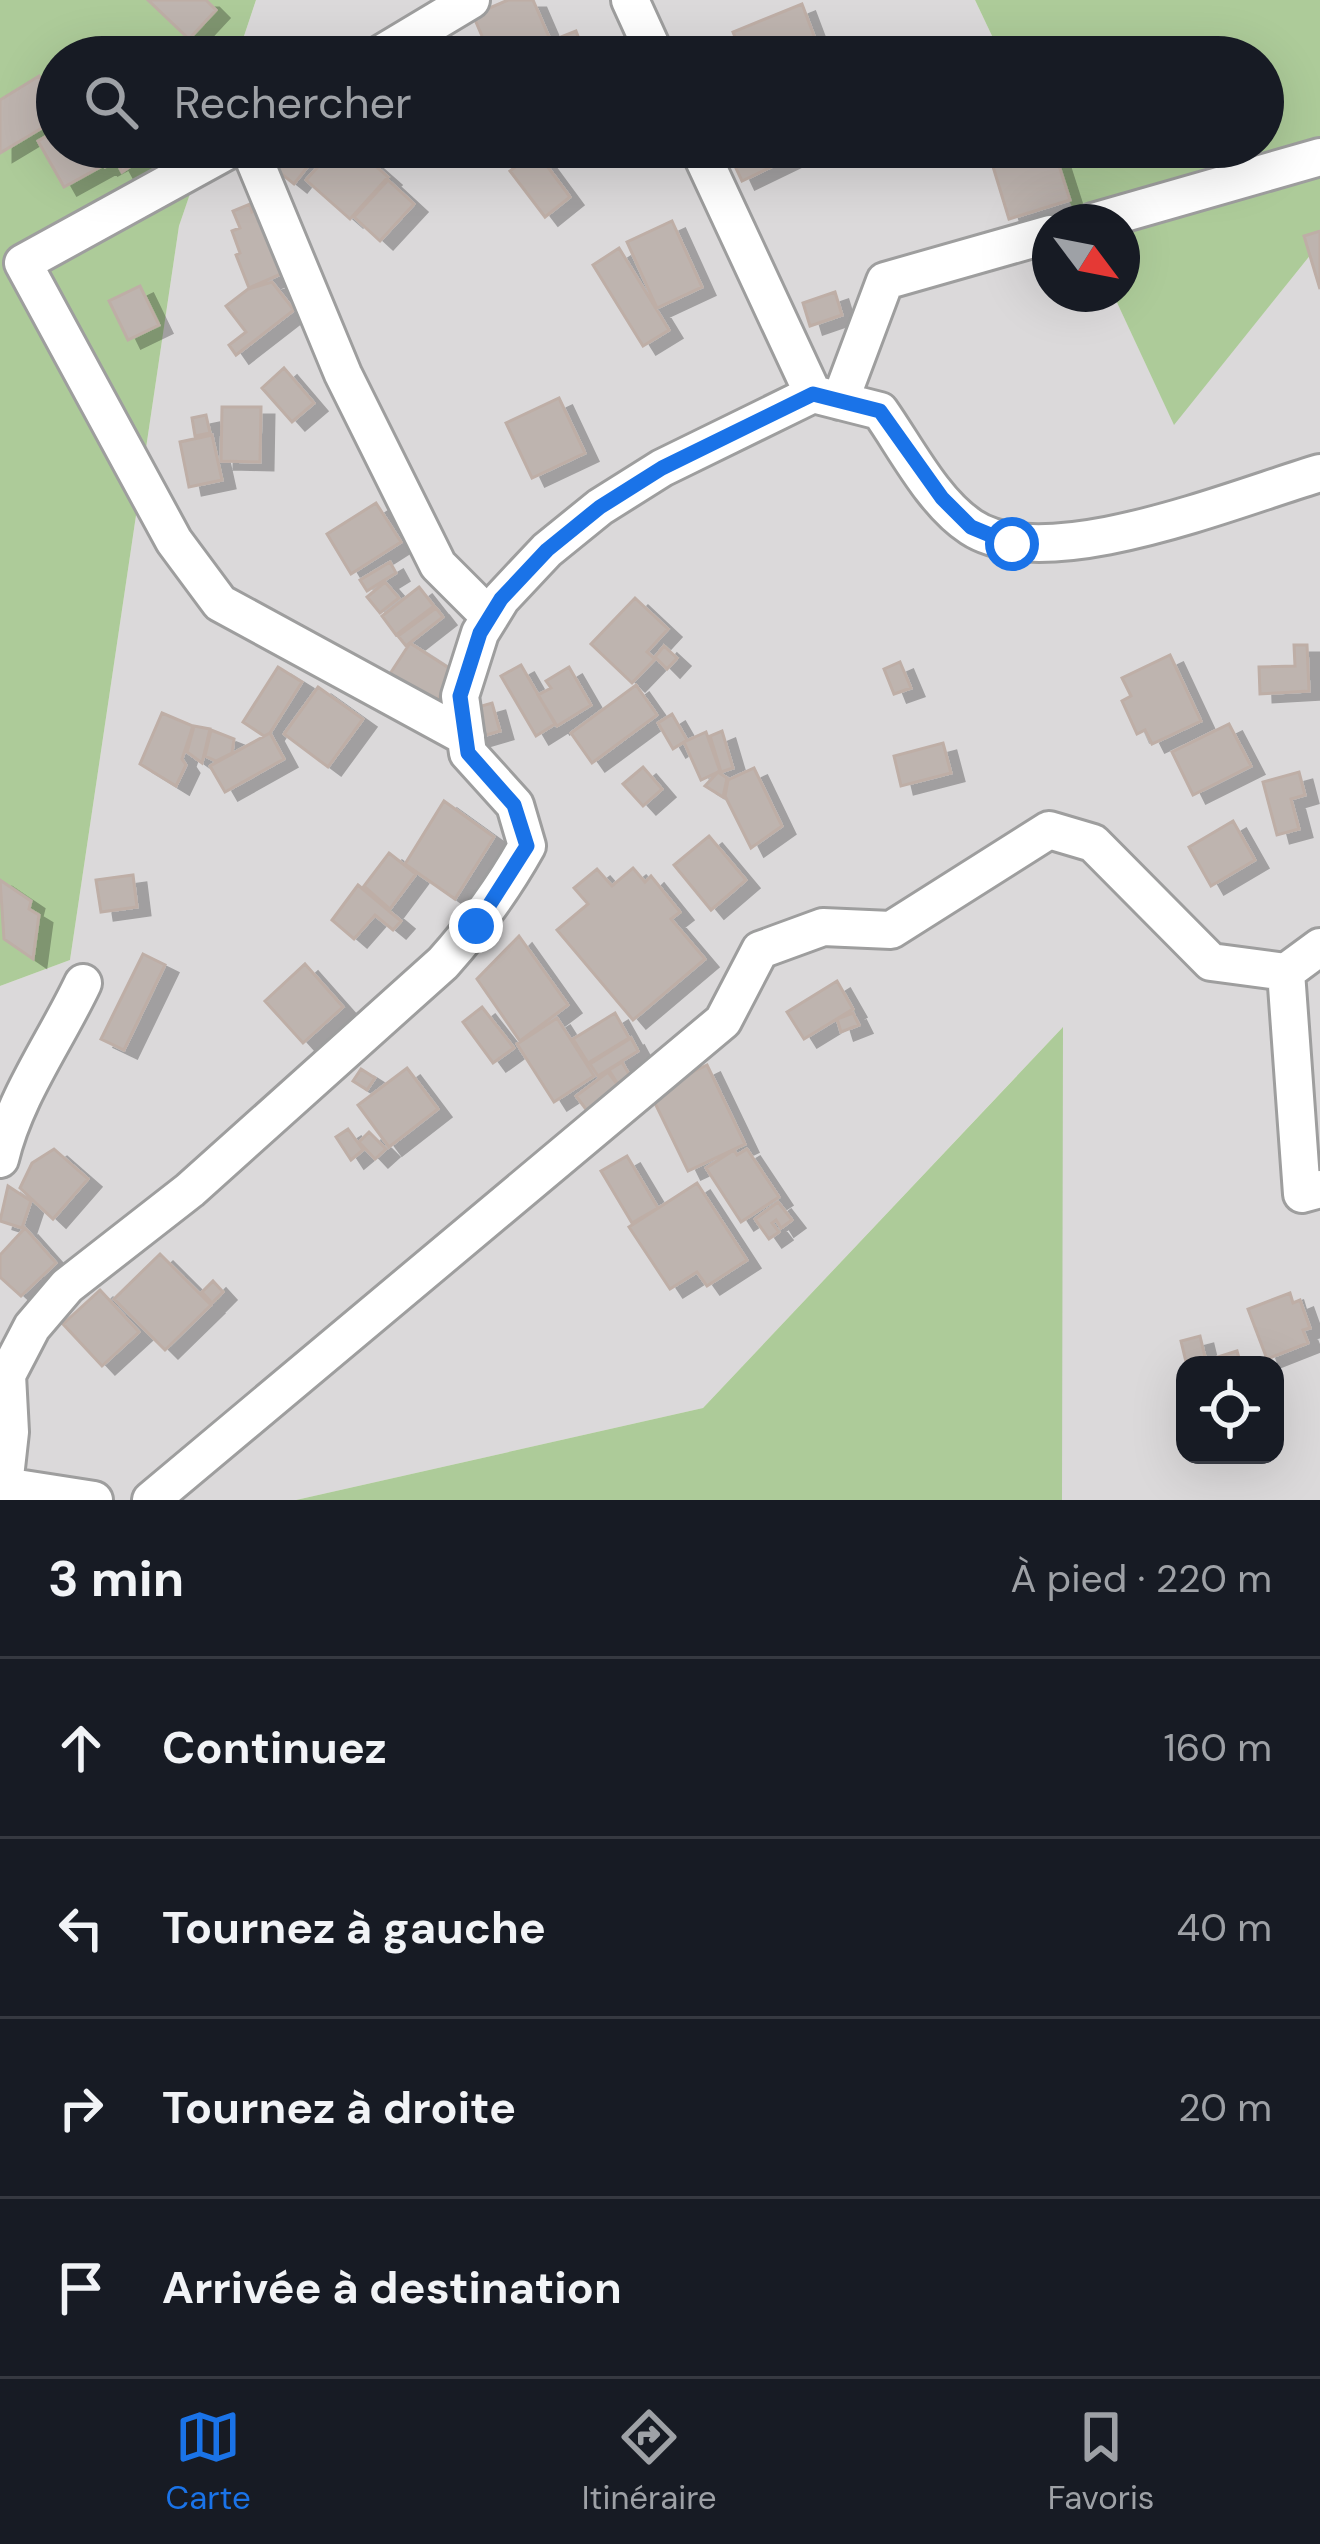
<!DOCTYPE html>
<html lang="fr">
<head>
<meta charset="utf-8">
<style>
  :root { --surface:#171b24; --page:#20242c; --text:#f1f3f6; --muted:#9ea1a6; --line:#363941; --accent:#1a73e8 }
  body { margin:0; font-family:"DM Sans",sans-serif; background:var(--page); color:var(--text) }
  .controls { position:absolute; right:36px; bottom:36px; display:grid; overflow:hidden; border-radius:24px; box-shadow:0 12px 48px #0002 }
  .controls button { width:108px; height:108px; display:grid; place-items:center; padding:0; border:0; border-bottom:3px solid var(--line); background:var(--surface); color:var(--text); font:60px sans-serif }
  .compass { position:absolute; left:1032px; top:204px; width:108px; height:108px; border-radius:50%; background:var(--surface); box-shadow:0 12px 48px #0002; rotate:122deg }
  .stop { position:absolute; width:36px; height:36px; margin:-27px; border:9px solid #1a73e8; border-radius:50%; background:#fff }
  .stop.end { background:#1a73e8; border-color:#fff; box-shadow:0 3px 12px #0008 }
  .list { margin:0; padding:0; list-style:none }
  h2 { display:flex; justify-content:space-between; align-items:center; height:156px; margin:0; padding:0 48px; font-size:51px }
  h2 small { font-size:39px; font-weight:400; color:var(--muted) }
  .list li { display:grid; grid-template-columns:78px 1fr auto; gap:36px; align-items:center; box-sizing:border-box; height:180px; padding:0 48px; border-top:3px solid var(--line) }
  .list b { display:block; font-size:45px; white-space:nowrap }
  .list em { font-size:39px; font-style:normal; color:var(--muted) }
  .icon { flex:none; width:66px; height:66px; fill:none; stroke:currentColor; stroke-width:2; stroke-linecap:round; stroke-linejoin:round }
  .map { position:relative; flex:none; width:1320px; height:1500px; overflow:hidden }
  .search { position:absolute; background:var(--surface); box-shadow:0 12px 48px #0002; left:36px; right:36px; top:36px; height:132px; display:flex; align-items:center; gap:30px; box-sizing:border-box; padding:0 42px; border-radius:66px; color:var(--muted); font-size:45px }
  .sheet { height:876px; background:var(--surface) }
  nav { display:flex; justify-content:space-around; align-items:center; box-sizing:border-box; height:168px; border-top:3px solid var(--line); background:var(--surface); font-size:33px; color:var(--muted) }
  nav a { display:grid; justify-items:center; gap:6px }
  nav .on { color:var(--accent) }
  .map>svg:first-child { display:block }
</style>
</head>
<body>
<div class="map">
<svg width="1320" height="1500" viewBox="0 0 1320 1500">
  <defs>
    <filter id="shadow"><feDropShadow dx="13" dy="8" stdDeviation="0" flood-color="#0004"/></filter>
  </defs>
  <rect width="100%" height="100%" fill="#ede9e3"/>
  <path fill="#dbd9da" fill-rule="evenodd" d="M256,0h719l27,57h-765z
    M206,147h838l35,75h-29v72h63l61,130 146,-181v1257h-258v-472l-359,380 -407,92h-296v-514l70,-26 109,-734zM1185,1365h90v90h-90z"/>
  <path fill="#adcb99" d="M0,0h256l-19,57h-180v90h149l-27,79 -109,734 -70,26z
    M975,0h345v243l-146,182 -61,-131h9v-72h-43l-35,-75h219v-90h-261z
    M1063,1027l-1,473h-766l407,-92z"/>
  <path fill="#beb4af" stroke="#beaea6" stroke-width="3" filter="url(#shadow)" d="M148,0h58l10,10 -27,29z
    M508,0h25l16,37 -46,20h-12l-18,-42z
    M802,4l20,53h-79l-10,-25z
    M576,31l10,26h-55l-3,-7z
    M39,76l18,30v13l-57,34v-53z
    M57,130v17h37l10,18 -40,22 -26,-46z
    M94,147h55l2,5 -29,20 -6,-11 -11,6z
    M266,147h29l17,14 -18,23 -35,-28z
    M336,147h18l34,30 -38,42 -44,-39z
    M726,147h81l1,2 -66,32z
    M987,147h66l17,53 -61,19z
    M536,151l34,46 -25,20 -35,-46z
    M388,180l26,24 -34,37 -26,-24z
    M250,204l2,8 8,-3 28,62 -39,17 -13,-33 4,-2 -8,-22 8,-3 -7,-17z
    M672,221l30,66 -45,21 -30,-66z
    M1320,231v58l-16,-53z
    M619,248l50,82 -26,16 -50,-81z
    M272,282l22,28 -58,45 -7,-10 17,-13 -20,-26 22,-17z
    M140,286l19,39 -31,15 -19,-39z
    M835,292l7,23 -32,11 -7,-23z
    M284,368l30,35 -22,19 -30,-34z
    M559,398l26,55 -53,25 -26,-55z
    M222,407h39l-1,55 -39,-1z
    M206,415l4,18 -15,3 -3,-18z
    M212,435l10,45 -33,7 -9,-45z
    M376,503l25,39 -50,32 -24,-40z
    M390,562l6,11 -29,18 -7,-11z
    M385,582l14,16 -19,15 -13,-16z
    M419,587l15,19 -38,29 -14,-19z
    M635,598l33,31 -21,23 8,7 -23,24 -41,-39z
    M436,608l7,9 -37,29 -8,-10z
    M410,643l45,29 -26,41 -45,-30z
    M1294,645h13l2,46 -49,3 -1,-27 36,-1z
    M664,646l13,12 -10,11 -12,-12z
    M1170,655l31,66 -49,23 -7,-14 -8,4 -15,-33 9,-5 -9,-18z
    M900,662l11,26 -17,6 -10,-25z
    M521,665l34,59 -19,12 -35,-60z
    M278,667l24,15 -32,51 -6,3 -21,-14z
    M569,667l22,38 -34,21 -19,-31 13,-7 -5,-7z
    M636,685l21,30 -65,48 -21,-30z
    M318,687l45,32 -35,48 -44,-33z
    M492,703l8,28 -27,8 -9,-28z
    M162,713l31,13 -11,33 4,6 -10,21 -36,-22z
    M672,714l15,26 -14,9 -15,-26z
    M1229,724l22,42 -58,29 -21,-43z
    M194,726l16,3 -8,34 -15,-11z
    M211,730l23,9 -2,14 -16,8 -11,-5z
    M722,731l11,37 -12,4 -11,-36z
    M706,732l14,39 -19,9 -17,-38z
    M270,733l14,26 -59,33 -15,-26z
    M943,743l8,30 -50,13 -7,-30z
    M643,767l19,22 -19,17 -20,-22z
    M754,768l28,58 -31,22 -26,-52 3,-16z
    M718,772l9,6 -4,19 -18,-11z
    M1299,772l6,23 -14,4 8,30 -22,6 -14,-53z
    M444,801l50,36 -39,62 -50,-35z
    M1233,821l22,39 -44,26 -22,-39z
    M709,836l37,44 -35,30 -37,-45z
    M389,853l27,21 -26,35 -26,-23z
    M633,868l12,14 6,-6 29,36 -9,7 34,40 -72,61 -76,-90 31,-26 -14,-16 23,-19 15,17z
    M133,875l4,32 -36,5 -5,-32z
    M0,880l31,21 -2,8 10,6 -6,44 -29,-20z
    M358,885l43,36 -8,9 -18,-15 -21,24 -22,-19z
    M519,936l49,69 -48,36 -43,-62z
    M143,954l22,11 -41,85 -23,-11z
    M305,964l38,43 -40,36 -38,-42z
    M837,981l16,28 -49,30 -17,-27z
    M482,1007l32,41 -21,15 -30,-41z
    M615,1013l14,25 -41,25 -15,-24z
    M853,1013l6,12 -18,7 -4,-13z
    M557,1018l37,58 -40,26 -37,-58z
    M631,1038l7,13 -40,25 -8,-12z
    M622,1062l9,16 -12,8 -10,-16z
    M707,1065l38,79 -57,27 -38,-78z
    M407,1068l31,41 -49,38 -31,-42z
    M361,1069l14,9 -8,12 -14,-9z
    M608,1072l15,20 -32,24 -15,-20z
    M348,1129l15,21 -12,10 -15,-23z
    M369,1132l17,17 -11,10 -16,-17z
    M54,1149l34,30 -35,40 -33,-31 12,-25z
    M747,1149l32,48 -38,25 -35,-54 28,-18 3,5z
    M627,1156l31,52 -26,15 -31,-52z
    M697,1183l50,77 -40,26 -10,-14 -27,17 -41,-62z
    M8,1186l23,15 -9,27 -22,-7z
    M778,1202l14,18 -11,8 -5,-8 -4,3 7,9 -10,7 -14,-20z
    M25,1228l31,35 -35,33 -21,-19v-22z
    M160,1254l51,51 -46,45 -51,-51z
    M213,1281l10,11 -11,11 -10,-11z
    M100,1290l39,42 -37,34 -39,-42z
    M1290,1293l3,10 7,-3 10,28 -7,2 5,13 -41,16 -19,-50z
    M1200,1336l5,21 -19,5 -5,-21z
    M1237,1351l4,14h-48z"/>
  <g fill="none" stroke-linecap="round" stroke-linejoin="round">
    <defs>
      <path id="minor" d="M630,0l26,57
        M376,57l95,-57
        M234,147l-211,116 151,278 46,62 246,134
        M249,147l94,227 95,191 52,52
        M698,147l115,247
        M1093,222l227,-65
        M840,401l45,-120 165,-47
        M1286,972l16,222 18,-5
        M0,1159c15,-63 55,-117 83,-176
        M4,1486l90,14
        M0,1493l4,-7 6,-54 -3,-57 25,-48 35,-41 123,-96 253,-227c33,-37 60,-74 84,-117l-12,-41 -47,-52 -8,-57 20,-63 21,-34 46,-49 53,-43 62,-39 151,-74 67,17c26,37 53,91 91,116 75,50 267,-30 349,-54
        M151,1500l572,-479 37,-71 63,-23 68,3 158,-100 44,13 118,119 75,10 34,-25"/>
    </defs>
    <use href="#minor" stroke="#9e9e9e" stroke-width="42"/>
    <use href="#minor" stroke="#fff" stroke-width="36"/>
  </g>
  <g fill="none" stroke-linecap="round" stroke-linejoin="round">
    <path stroke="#1a73e8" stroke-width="15" d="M476,926l51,-80 -13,-41 -46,-52 -8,-57 20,-63 21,-34 46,-49 53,-43 62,-39 151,-74 67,17 62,87 29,29 41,17"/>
  </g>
</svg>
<div class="controls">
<button><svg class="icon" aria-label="locate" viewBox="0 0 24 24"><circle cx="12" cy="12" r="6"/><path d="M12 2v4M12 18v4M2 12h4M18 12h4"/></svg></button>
</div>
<svg class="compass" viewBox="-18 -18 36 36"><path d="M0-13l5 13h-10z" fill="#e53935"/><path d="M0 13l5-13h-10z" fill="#9ea1a6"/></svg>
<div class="stop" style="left:1012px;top:544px"></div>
<div class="stop end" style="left:476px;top:926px"></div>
<div class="search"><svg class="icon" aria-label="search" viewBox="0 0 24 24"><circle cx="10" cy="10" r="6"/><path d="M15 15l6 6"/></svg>Rechercher</div>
</div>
<section class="sheet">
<h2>3 min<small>À pied · 220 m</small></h2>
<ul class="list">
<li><svg class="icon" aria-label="ahead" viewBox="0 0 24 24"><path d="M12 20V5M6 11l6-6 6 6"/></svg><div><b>Continuez</b></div><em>160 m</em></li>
<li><svg class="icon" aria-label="left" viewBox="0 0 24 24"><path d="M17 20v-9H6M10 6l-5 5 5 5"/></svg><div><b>Tournez à gauche</b></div><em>40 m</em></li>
<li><svg class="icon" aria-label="right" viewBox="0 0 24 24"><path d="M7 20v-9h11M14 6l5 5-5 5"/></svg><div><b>Tournez à droite</b></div><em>20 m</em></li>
<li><svg class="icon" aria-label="arrive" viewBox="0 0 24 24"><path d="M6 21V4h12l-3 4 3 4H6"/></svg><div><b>Arrivée à destination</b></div></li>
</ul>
</section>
<nav>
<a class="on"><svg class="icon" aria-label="map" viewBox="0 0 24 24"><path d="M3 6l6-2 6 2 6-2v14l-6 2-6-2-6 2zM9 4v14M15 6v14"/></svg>Carte</a>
<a><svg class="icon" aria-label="directions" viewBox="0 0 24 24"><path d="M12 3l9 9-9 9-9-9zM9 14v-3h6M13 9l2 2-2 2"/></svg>Itinéraire</a>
<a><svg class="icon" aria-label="saved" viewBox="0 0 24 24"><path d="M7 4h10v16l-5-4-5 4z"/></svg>Favoris</a>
</nav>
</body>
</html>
